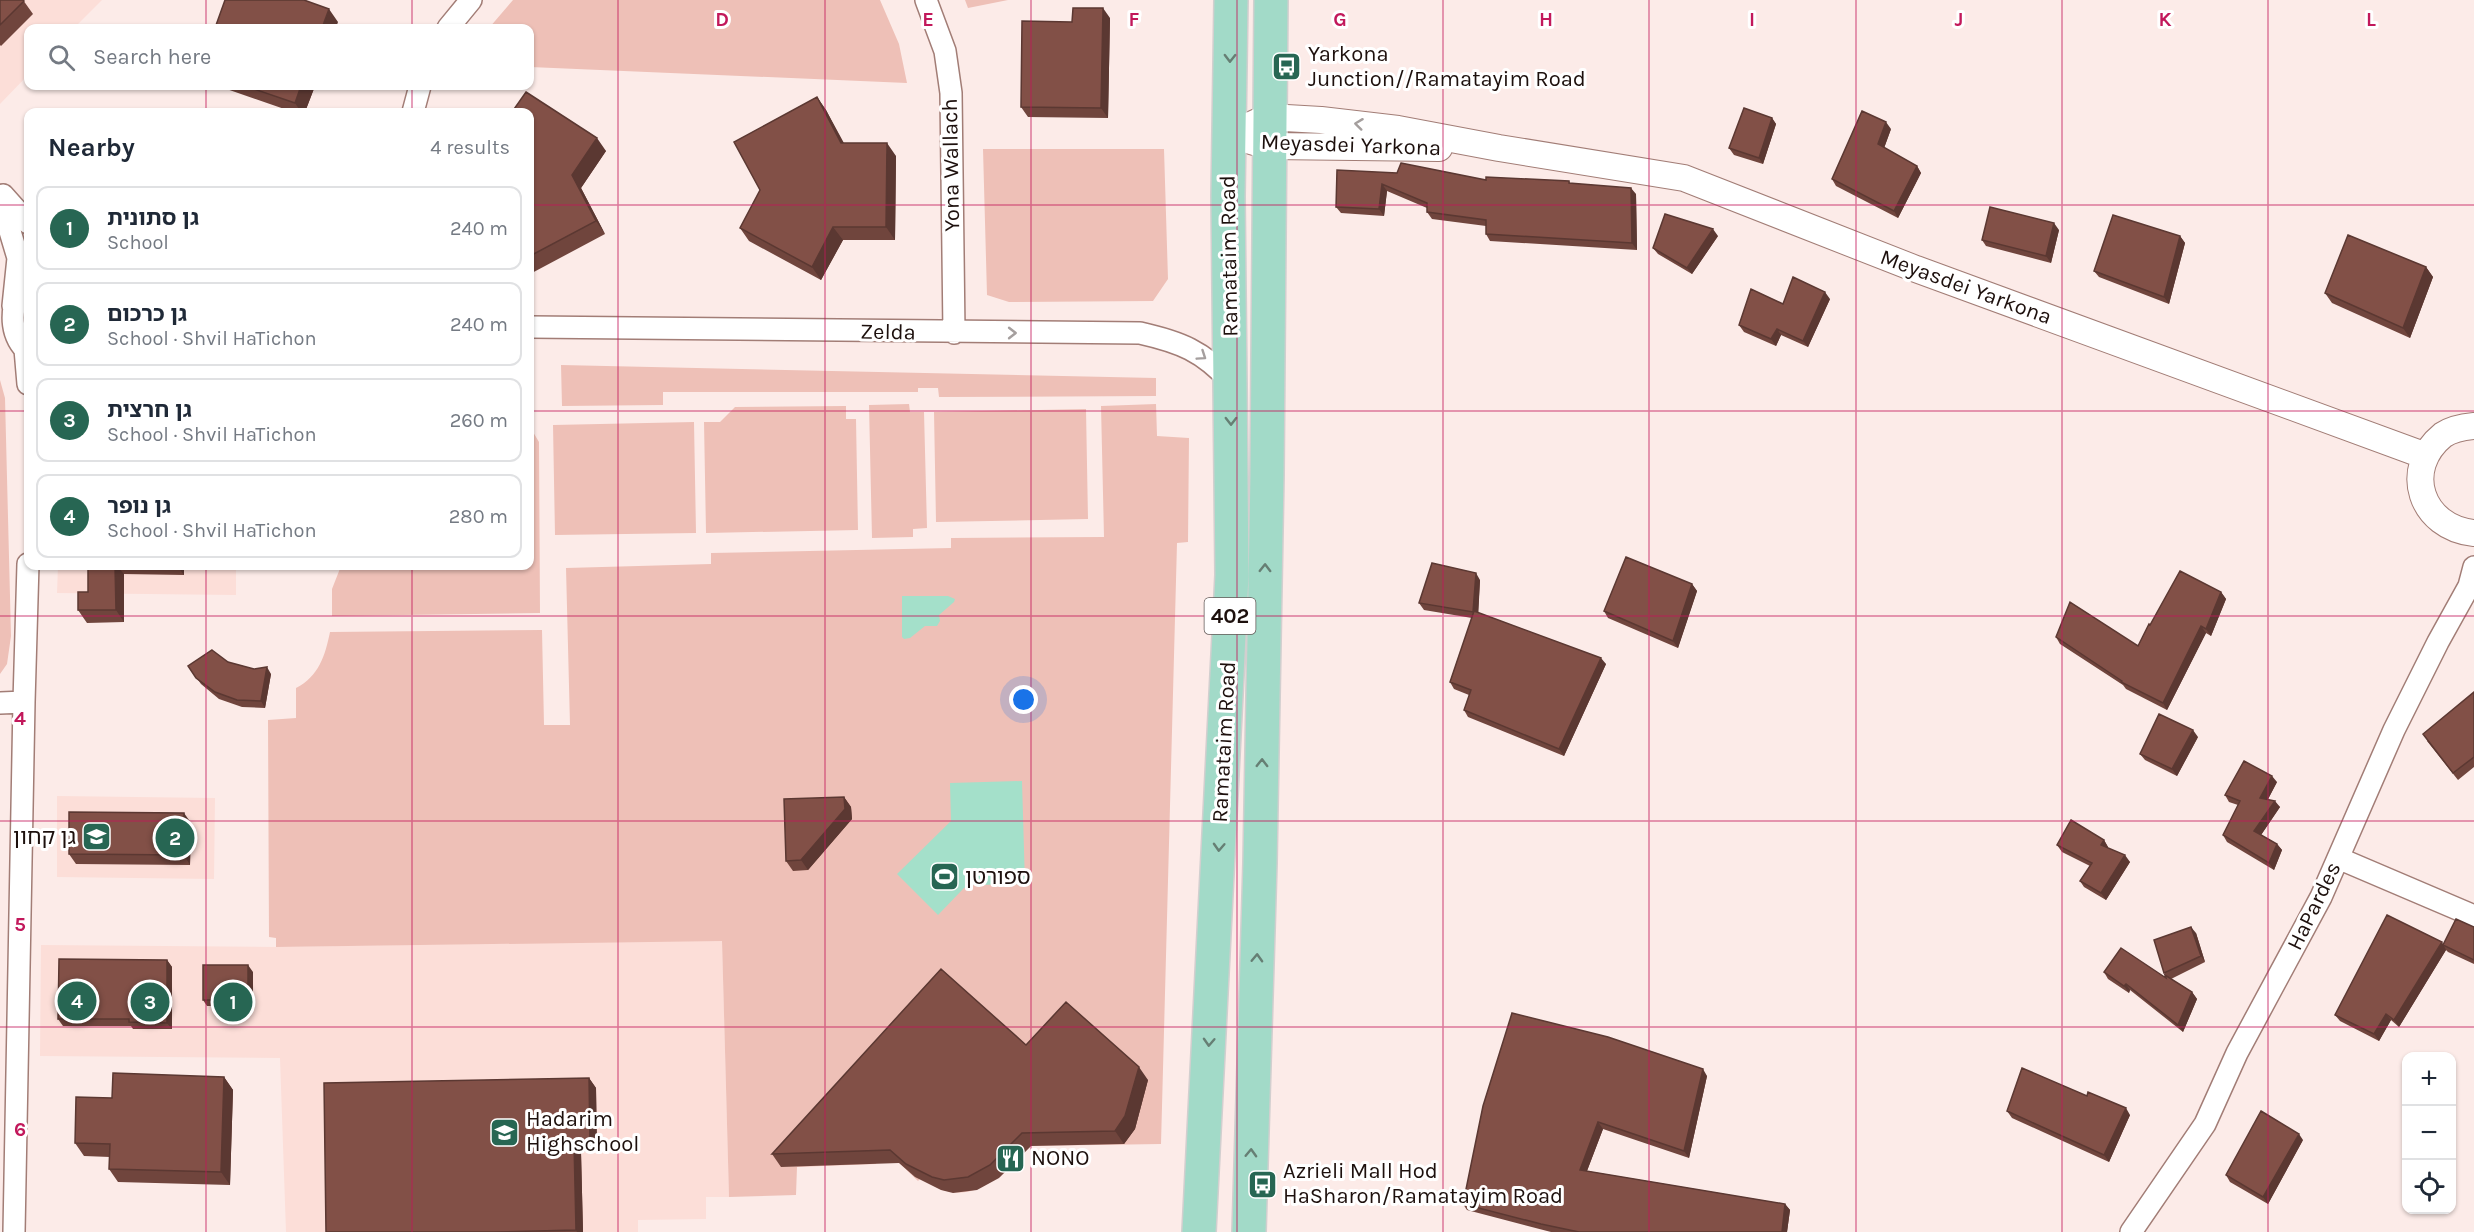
<!DOCTYPE html>
<html lang="en">
<head>
<meta charset="utf-8">
<style>
  :root { --surface:#fff; --page:#f6f6f7; --text:#1f2937; --muted:#747a83; --line:#e0e1e3; --accent:#276653 }
  body { margin:0; font-family:Karla,"Noto Sans Hebrew",sans-serif; background:var(--page); color:var(--text) }
  .controls { position:absolute; right:18px; bottom:18px; display:grid; overflow:hidden; border-radius:12px; box-shadow:0 2px 4px #0004 }
  .controls button { width:54px; height:54px; display:grid; place-items:center; padding:0; border:0; border-bottom:2px solid var(--line); background:var(--surface); color:var(--text); font:30px sans-serif }
  .you { position:absolute; left:1024px; top:700px; width:21px; height:21px; margin:-15px; border:4px solid #fff; border-radius:50%; background:#1a73e8; box-shadow:0 0 0 9px #1a73e833 }
  .badge { display:grid; place-items:center; width:39px; height:39px; border-radius:50%; background:var(--accent); color:#fff; font-size:20px; font-weight:700 }
  .pin { position:absolute; translate:-50% -50%; border:3px solid #fff; box-shadow:0 2px 6px #0006 }
  .list { margin:0; padding:0; list-style:none }
  h2 { display:flex; justify-content:space-between; align-items:center; height:78px; margin:0; padding:0 24px; font-size:26px }
  h2 small { font-size:20px; font-weight:400; color:var(--muted) }
  .list li { display:grid; grid-template-columns:39px 1fr auto; gap:18px; align-items:center; box-sizing:border-box; height:84px; margin:0 12px 12px; padding:0 12px; border:2px solid var(--line); border-radius:12px }
  .list b { display:block; font-size:22px; white-space:nowrap }
  .list p { margin:0; font-size:20px; white-space:nowrap; color:var(--muted) }
  .list em { font-size:20px; font-style:normal; color:var(--muted) }
  .icon { flex:none; width:33px; height:33px; fill:none; stroke:currentColor; stroke-width:2; stroke-linecap:round; stroke-linejoin:round }
  .map { position:relative; flex:none; width:2474px; height:1232px; overflow:hidden }
  .search { position:absolute; background:var(--surface); box-shadow:0 2px 4px #0004; left:24px; top:24px; width:510px; height:66px; display:flex; align-items:center; gap:15px; box-sizing:border-box; padding:0 21px; border-radius:12px; color:var(--muted); font-size:22px }
  .panel { position:absolute; background:var(--surface); box-shadow:0 2px 4px #0004; left:24px; top:108px; width:510px; height:462px; border-radius:12px }
  .map>svg:first-child { display:block }
</style>
</head>
<body>
<div class="map">
<svg width="2474" height="1232" viewBox="0 0 2474 1232">
  <rect width="100%" height="100%" fill="#fcebe8"/>
  <path fill="#fcded8" d="M0,0h102l-28,28h-46v47l-28,29z
    M58,566h178v29l-179,-2z
    M57,796l158,2 -1,81 -157,-2z
    M722,940l7,257h-23v22l-68,1v12h-352l-6,-174 -240,-2 1,-111 235,2z"/>
  <path fill="#eec0b7" d="M513,0h367l19,44 8,39 -377,-16v-39h-41z
    M965,0h43l-40,8z
    M983,149h181l4,130 -15,22 -144,1 -22,-7z
    M561,365l595,13v18l-217,1 -1,-9h-20v4h-255v13l-101,1z
    M0,380l5,18 6,238 -4,28 -7,10z
    M909,404l1,8h14l3,116 -14,1v8l-41,1 -3,-133z
    M1156,404l1,32 32,2 -1,104 -11,1 -16,601 -130,2 -31,31 -2,-2c-22,22 -53,24 -76,2l-4,4 -29,-28 -13,1v10l-79,3 -1,28 -67,2 -7,-256 -446,6v-9l-7,-1 -1,-217 28,-2v-30c23,-12 29,-32 34,-56l212,-2 2,95h26l-4,-157 145,-4v-11l240,-5v-10l153,-1 -3,-131z
    M846,406v13h10l2,111 -152,3 -2,-111h16l15,-15z
    M1086,409l2,110 -152,3 -2,-110z
    M694,422l2,111 -141,2 -2,-110z
    M530,427l9,15 1,171 -208,3v-27l9,-23h189z"/>
  <path fill="#a4e0ca" d="M902,596h46l7,3 -1,3 -15,13 1,6 -3,5h-12l-15,12 -6,1 -2,-2z
    M1022,781l3,103 -52,1 -9,3 -26,27 -41,-41 54,-53 -1,-38z"/>
  <g fill="none" stroke-linecap="round" stroke-linejoin="round">
    <defs>
      <path id="minor" d="M926,0l19,51 6,42 3,240
        M448,28l23,-28
        M413,112l7,-26
        M3,195l25,28
        M0,198l18,60 -5,48
        M18,294c-8,20 -7,43 10,58
        M530,327l610,6c40,9 63,18 91,49
        M25,349l3,35
        M0,703l24,-1
        M2338,858l136,58
        M14,1232l10,-530 4,-138
        M2131,1232l74,-108 32,-71 84,-156 73,-167 44,-88 31,-56 5,-19"/>
      <path id="tertiary" d="M1229,135l39,-18 53,3 77,9 101,19 185,30 232,91 510,187
        M1251,141l17,5 171,2
        M2474,426c-11,1 -22,3 -31,9 -42,34 -22,93 31,98"/>
      <path id="primary" d="M1199,1232l33,-657 -4,-379 3,-196
        M1249,1232l11,-369 7,-388 4,-475"/>
    </defs>
    <use href="#minor" stroke="#a27d76" stroke-width="24"/>
    <use href="#tertiary" stroke="#a27d76" stroke-width="28"/>
    <use href="#primary" stroke="#d2cfcf" stroke-width="36"/>
    <use href="#minor" stroke="#fff" stroke-width="21"/>
    <use href="#tertiary" stroke="#fff" stroke-width="26"/>
    <use href="#primary" stroke="#a2dac8" stroke-width="33"/>
  </g>
  <path fill="#70453d" d="M0,0h23l10,14 -32,32 -1,-1z
    M1110,18l-2,100 -80,-1 -7,-10 51,-85z
    M218,86h97l-10,26h-12z
    M817,97l9,13 17,33 53,13 -1,84h-52l-22,40 -72,-39 -9,-13z
    M530,112l76,39 -25,37 24,46 -75,40z
    M1772,118l4,6 -13,40 -29,-9 -5,-7z
    M1891,129l-7,19 33,18 4,7 -23,45 -62,-32 -4,-7z
    M1337,170l149,10 83,1 1,2 66,11 1,56 -147,-9 -4,-7v-8l-54,-7 -5,-7v-4l-40,-17 -3,25 -43,-3 -5,-6z
    M2059,230l-8,33 -65,-17 -4,-6z
    M1718,236l-26,38 -34,-20 -5,-6z
    M2180,236l5,7 -16,61 -70,-27 -5,-6z
    M2426,267l7,10 -23,61 -78,-35 -7,-10z
    M1830,299l-22,48 -27,-12 -5,11 -32,-14 -5,-7 44,-21z
    M88,566h96v9l-60,-1v48l-37,1 -9,-13 10,-18z
    M1480,580l-2,33 128,51 -42,92 -96,-39 -4,-7 5,-15 -15,-6 -4,-7 22,-64 -48,-8 -5,-7z
    M1692,584l5,7 -19,57 -70,-30 -4,-7z
    M2221,592l5,7 -15,37 -5,-3 -39,77 -41,-21 -3,-4 -63,-41 -4,-7 82,9 12,-21z
    M228,662l43,12 -6,34 -23,-1 -23,-8 -18,-15 -13,-18z
    M2474,692v75l-16,13 -31,-39z
    M2198,737l-21,39 -32,-16 -5,-6z
    M2277,782l-9,17 12,8 -19,28 16,9 5,6 -8,20 -47,-28 -4,-7 15,-30 -9,-3 -4,-7z
    M844,797l7,10 1,12 -44,51 -15,1 -7,-10z
    M191,823l-1,42 -114,-1 -7,-10z
    M2104,840l4,7v1l22,14 -24,38 -22,-13 -4,-6 10,-15 -28,-14 -5,-7z
    M2474,927v37l-26,-12 -2,-2 -47,77 -8,-7 -12,21 -39,-20 -5,-6 109,-71z
    M2196,933l9,29 -34,17 21,13 5,7 -14,33 -53,-42 -1,3 -21,-14 -4,-7 62,6v-2l-2,-3z
    M167,960l5,7v62h-39l-2,-3h-68l-5,-7z
    M253,972v34h-46l-4,-6z
    M1608,1037l99,39 -18,82 -86,-29 -16,42 198,33 5,6 -3,22h-236l-84,-22 -4,-6z
    M1026,1045l122,35 -13,49 -11,15 -93,2 -32,32 -22,12 -24,3 -12,-3 -26,-13 -16,-14 -118,4 -9,-13z
    M224,1077l9,13 -3,95 -112,-3 -9,-13 1,-12 -26,-1 -9,-13 37,-45z
    M589,1078l7,10 1,63 -16,1 2,80h-257z
    M2007,1111l123,4 -21,47 -97,-44z
    M2303,1140l-35,64 -38,-22 -4,-7z"/>
  <path fill="#5b3832" d="M1103,8l7,10 -2,100 -7,-10z
    M329,9l9,13 -2,6h-14z
    M301,86h14l-10,26h-4l-6,-9z
    M817,97l9,13 25,46 -10,-13z
    M1772,118l4,6 -13,40 -4,-6z
    M1886,122l5,7 -8,22 -5,-7z
    M597,138l9,13 -25,37 24,46 -9,-13 -24,-46z
    M887,143l9,13 -1,84 -9,-13z
    M1917,166l4,7 -23,45 -4,-7z
    M1382,184l5,7 -3,25 -5,-7z
    M1631,188l5,6 1,56 -5,-7z
    M2054,223l5,7 -8,33 -5,-7z
    M833,227l10,13 -22,40 -9,-13z
    M1713,229l5,7 -26,38 -5,-6z
    M2180,236l5,7 -16,61 -5,-7z
    M2426,267l7,10 -23,61 -7,-10z
    M1825,292l5,7 -22,48 -5,-6z
    M1777,329l4,6 -5,11 -5,-7z
    M115,566h2l7,8v48l-8,-12z
    M177,566h7v9z
    M1476,573l4,7 -2,39 -5,-7z
    M1692,584l5,7 -19,57 -5,-7z
    M2221,592l5,7 -15,37 -5,-7z
    M2201,626l5,7 -39,77 -4,-7z
    M1601,658l5,6 -42,92 -5,-7z
    M267,667l4,7 -6,34 -4,-7z
    M2193,730l5,7 -21,39 -5,-7z
    M2272,776l5,6 -12,23 -5,-7z
    M844,797l7,10 1,12 -44,51 -7,-10z
    M2275,801l5,6 -21,31 -5,-7z
    M184,813l7,10 -1,42 -6,-10z
    M2104,840l4,7 -2,5 -5,-7z
    M2277,844l5,6 -8,20 -5,-7z
    M2125,855l5,7 -24,38 -5,-7z
    M2191,927l5,6 9,29 -4,-6z
    M2442,942l4,8 -47,77 -5,-7z
    M167,960l5,7v62l-5,-6z
    M248,965l5,7v34l-5,-6z
    M2126,984l4,6 -1,3 -5,-7z
    M2192,992l5,7 -14,33 -5,-7z
    M2386,1014l5,6 -12,21 -5,-7z
    M1139,1067l9,13 -13,49 -11,15 -9,-13z
    M1703,1069l4,7 -18,82 -5,-7z
    M224,1077l9,13 -3,95 -9,-13z
    M589,1078l7,10 1,63 -7,-10z
    M2126,1108l4,7 -21,47 -5,-7z
    M1598,1122l5,7 -18,47 -5,-6z
    M2299,1134l4,6 -35,64 -5,-7z
    M574,1142l7,10 2,80h-6l-1,-2z
    M1785,1204l5,6 -3,22h-5z"/>
  <path fill="#825047" stroke="#5b3832" stroke-width="1.5" d="M0,0h23l1,1 -24,24z
    M225,0h79l25,9 -7,19h-107z
    M1073,8h30l-2,100 -80,-1 1,-86 50,1z
    M245,86h56l-6,17z
    M526,92l71,46 -25,37 24,46 -66,35v-144h-18z
    M817,97l24,46h46l-1,84h-53l-21,40 -72,-39 20,-38 -26,-48z
    M1744,108l28,10 -13,40 -30,-10z
    M1862,111l24,11 -8,22 39,22 -23,45 -62,-32z
    M1401,163l85,17v-3l83,4v2l62,5 1,55 -146,-9v-14l-59,-8v-9l-45,-19 -3,25 -43,-2 1,-37 60,3z
    M1990,207l64,16 -8,33 -64,-16z
    M1665,214l48,15 -26,39 -34,-20z
    M2113,215l67,21 -16,61 -70,-26z
    M2348,235l78,32 -23,61 -78,-35z
    M1793,277l32,15 -22,49 -26,-12 -6,10 -32,-14 12,-36 32,15z
    M1626,557l66,27 -19,57 -69,-30z
    M1432,563l44,10 -3,39 -54,-9z
    M88,566h27l1,44h-38v-18h10z
    M2180,571l41,21 -15,37 -5,-3 -38,77 -42,-21 1,-1 -66,-44 14,-35 68,44 11,-22 1,1z
    M1474,611l127,47 -42,91 -95,-39 7,-20 -21,-8z
    M212,650l16,12 26,7 13,-2 -6,34 -24,-1 -22,-8 -19,-14 -8,-12z
    M2474,692v65l-21,16 -30,-39z
    M2159,714l34,16 -21,39 -32,-15z
    M2244,761l28,15 -12,22 15,3 -21,30 23,13 -8,19 -46,-28 17,-34 -15,-6z
    M844,797l1,12 -44,51 -15,1 -2,-62z
    M69,812l115,1v42l-115,-1z
    M2071,820l33,20 -3,5 24,10 -24,38 -21,-12 12,-18 -35,-18z
    M2387,915l55,27 -48,78 -8,-6 -12,20 -39,-19z
    M2456,919l18,8v33l-31,-15z
    M2191,927l10,29 -37,17 -10,-33z
    M2121,948l45,30 -1,-3 27,17 -14,33 -52,-41 -2,2 -20,-14z
    M59,959l108,1v63l-38,-1v-3h-71z
    M203,965h45v35h-45z
    M941,969l85,76 40,-43 73,65 -14,49 -10,15 -93,2 -32,32 -22,12 -24,3 -12,-3 -26,-13 -16,-14 -118,4z
    M1512,1013l96,24 95,32 -19,82 -86,-29 -18,48 205,34 -3,28h-203l-38,-8 -78,-20 20,-98z
    M2022,1068l65,28 1,-4 38,16 -22,47 -97,-44z
    M113,1073l111,4 -3,95 -112,-3 1,-25 -35,-1 1,-46 36,1z
    M589,1078l1,63 -16,1 2,88 -81,2h-169l-2,-149z
    M2261,1111l38,23 -36,63 -37,-22z"/>
  <defs><path id="oneway-chevron" d="M-2-3.5L2.5 0L-2 3.5" fill="none" stroke-width="1.6" stroke-linecap="round" stroke-linejoin="round" transform="scale(1.5)"/></defs>
  <g stroke="#667f74">
    <use href="#oneway-chevron" transform="translate(1230 58) rotate(91)"/>
    <use href="#oneway-chevron" transform="translate(1231 421) rotate(90)"/>
    <use href="#oneway-chevron" transform="translate(1265 568) rotate(-89)"/>
    <use href="#oneway-chevron" transform="translate(1262 763) rotate(-89)"/>
    <use href="#oneway-chevron" transform="translate(1219 847) rotate(93)"/>
    <use href="#oneway-chevron" transform="translate(1257 958) rotate(-88)"/>
    <use href="#oneway-chevron" transform="translate(1209 1042) rotate(93)"/>
    <use href="#oneway-chevron" transform="translate(1251 1153) rotate(-88)"/>
  </g>
  <g stroke="#a59f9e">
    <use href="#oneway-chevron" transform="translate(1359 124) rotate(-173)"/>
    <use href="#oneway-chevron" transform="translate(1012 333)"/>
    <use href="#oneway-chevron" transform="translate(1202 356) rotate(34)"/>
  </g>
  <path fill="none" stroke="#c2185b" stroke-width="1.5" stroke-opacity="0.55" d="M206,0v28M412,0v28M618,0v1232M825,0v1232M1031,0v1232M1237,0v1232M1443,0v1232M1649,0v1232M1856,0v1232M2062,0v1232M2268,0v1232M206,86v26M412,86v26M0,205h28M530,205h1944M0,411h28M530,411h1944M206,566v666M412,566v666M0,616h2474M0,821h2474M0,1027h2474"/>
  <defs>
    <symbol id="bus-square" viewBox="-11 -11 22 22"><rect x="-9" y="-9" width="18" height="18" rx="4" fill="#276653" stroke="#fff"/><path d="M-5-6H5V4H4V6H2V4H-2V6H-4V4H-5ZM-3.5-4V0h7V-4ZM-3.5 1.2v1.5H-2V1.2ZM2 1.2v1.5H3.5V1.2Z" fill="#fff"/></symbol>
    <symbol id="school-square" viewBox="-11 -11 22 22"><rect x="-9" y="-9" width="18" height="18" rx="4" fill="#276653" stroke="#fff"/><path d="M0-5L7-2L0 1L-7-2ZM-4 1L0 2.5L4 1V4Q0 6-4 4Z" fill="#fff"/></symbol>
    <symbol id="stadium-square" viewBox="-11 -11 22 22"><rect x="-9" y="-9" width="18" height="18" rx="4" fill="#276653" stroke="#fff"/><path d="M0-5a6.5 5 0 1 0 0 10a6.5 5 0 1 0 0-10ZM-3.5-1.8h7v3.6h-7Z" fill="#fff"/></symbol>
    <symbol id="restaurant-square" viewBox="-11 -11 22 22"><rect x="-9" y="-9" width="18" height="18" rx="4" fill="#276653" stroke="#fff"/><path d="M-5-6h1v4h1v-4h1v4h1v-4h1v5L-1.5 .5V6h-2V.5L-5-1ZM5-6V6H3V1.5H1.5Q1.5-4 5-6Z" fill="#fff"/></symbol>
  </defs>
  <g fill-rule="evenodd">
    <use href="#bus-square" x="1270" y="50" width="33" height="33"/>
    <use href="#school-square" x="80" y="820" width="33" height="33"/>
    <use href="#stadium-square" x="928" y="860" width="33" height="33"/>
    <use href="#school-square" x="488" y="1116" width="33" height="33"/>
    <use href="#restaurant-square" x="994" y="1142" width="33" height="33"/>
    <use href="#bus-square" x="1246" y="1168" width="33" height="33"/>
  </g>
  <g text-anchor="middle" dominant-baseline="central" stroke-width="6" stroke-linejoin="round" paint-order="stroke">
    <rect fill="#fff" stroke="#615856" stroke-width="1.5" x="1204.5" y="598" width="51" height="36" rx="4.5"/>
    <g font-size="21" font-weight="bold" fill="#1d100d">
      <text x="1230" y="616">402</text>
    </g>
    <g font-size="22" fill="#1d100d" stroke="#fff" text-anchor="start">
      <text x="1308" y="54">Yarkona<tspan x="1308" dy="25">Junction//Ramatayim Road</tspan></text>
      <text x="76" y="837" text-anchor="end">גן קחון</text>
      <text x="965" y="877">ספורטן</text>
      <text x="526" y="1119">Hadarim<tspan x="526" dy="25">Highschool</tspan></text>
      <text x="1031" y="1158">NONO</text>
      <text x="1283" y="1171">Azrieli Mall Hod<tspan x="1283" dy="25">HaSharon/Ramatayim Road</tspan></text>
    </g>
    <g font-size="22" fill="#1d100d" stroke="#fff">
      <text transform="translate(1351 145) rotate(2)">Meyasdei Yarkona</text>
      <text transform="translate(951 165) rotate(-91)">Yona Wallach</text>
      <text transform="translate(1229 256) rotate(-91)">Ramataim Road</text>
      <text transform="translate(1966 287) rotate(20)">Meyasdei Yarkona</text>
      <text transform="translate(888 332) rotate(1)">Zelda</text>
      <text transform="translate(1224 742) rotate(-87)">Ramataim Road</text>
      <text transform="translate(2314 906) rotate(-64)">HaPardes</text>
    </g>
  </g>
  <g font-size="20" text-anchor="middle" font-weight="bold" fill="#c2185b" stroke="#fff" stroke-width="6" stroke-linejoin="round" paint-order="stroke">
    <text x="722" y="26">D</text>
    <text x="928" y="26">E</text>
    <text x="1134" y="26">F</text>
    <text x="1340" y="26">G</text>
    <text x="1546" y="26">H</text>
    <text x="1752" y="26">I</text>
    <text x="1959" y="26">J</text>
    <text x="2165" y="26">K</text>
    <text x="2371" y="26">L</text>
    <text x="20" y="725">4</text>
    <text x="20" y="931">5</text>
    <text x="20" y="1136">6</text>
  </g>
</svg>
<div class="controls">
<button>+</button>
<button>−</button>
<button><svg class="icon" aria-label="locate" viewBox="0 0 24 24"><circle cx="12" cy="12" r="6"/><path d="M12 2v4M12 18v4M2 12h4M18 12h4"/></svg></button>
</div>
<div class="you"></div>
<div class="pin badge" style="left:233px;top:1002px">1</div>
<div class="pin badge" style="left:175px;top:838px">2</div>
<div class="pin badge" style="left:150px;top:1002px">3</div>
<div class="pin badge" style="left:77px;top:1001px">4</div>
<div class="search"><svg class="icon" aria-label="search" viewBox="0 0 24 24"><circle cx="10" cy="10" r="6"/><path d="M15 15l6 6"/></svg>Search here</div>
<section class="panel">
<h2>Nearby<small>4 results</small></h2>
<ul class="list">
<li><span class="badge">1</span><div><b>גן סתונית</b><p>School</p></div><em>240 m</em></li>
<li><span class="badge">2</span><div><b>גן כרכום</b><p>School · Shvil HaTichon</p></div><em>240 m</em></li>
<li><span class="badge">3</span><div><b>גן חרצית</b><p>School · Shvil HaTichon</p></div><em>260 m</em></li>
<li><span class="badge">4</span><div><b>גן נופר</b><p>School · Shvil HaTichon</p></div><em>280 m</em></li>
</ul>
</section>
</div>
</body>
</html>
